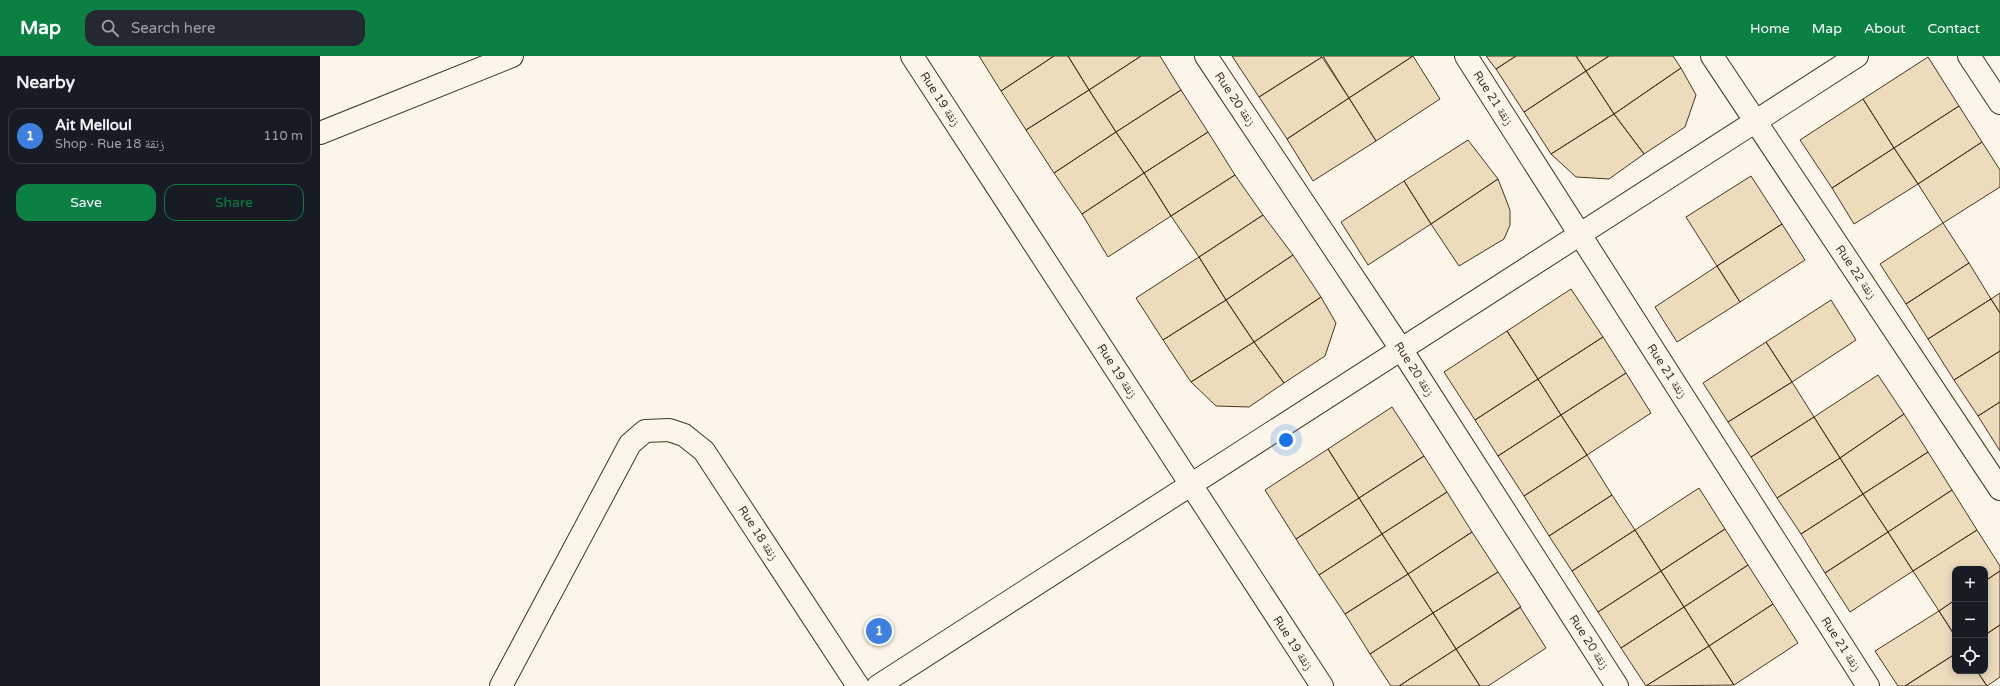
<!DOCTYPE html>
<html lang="en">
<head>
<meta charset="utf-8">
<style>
  :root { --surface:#171b24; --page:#242831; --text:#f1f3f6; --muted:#9ea1a6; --line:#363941; --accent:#0b8043 }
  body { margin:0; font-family:"Varela Round","Noto Naskh Arabic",sans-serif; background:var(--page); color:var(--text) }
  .controls { position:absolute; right:12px; bottom:12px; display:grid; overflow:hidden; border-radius:8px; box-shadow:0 2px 10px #0003 }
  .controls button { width:36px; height:36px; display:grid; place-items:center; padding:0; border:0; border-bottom:1px solid var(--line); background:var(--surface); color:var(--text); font:20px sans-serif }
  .you { position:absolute; left:966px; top:384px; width:14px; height:14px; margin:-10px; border:3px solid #fff; border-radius:50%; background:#1a73e8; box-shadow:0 0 0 6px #1a73e833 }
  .badge { display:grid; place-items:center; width:26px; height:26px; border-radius:50%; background:var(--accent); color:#fff; font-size:13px; font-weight:700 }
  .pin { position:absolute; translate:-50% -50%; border:2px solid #fff; box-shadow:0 1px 4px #0006 }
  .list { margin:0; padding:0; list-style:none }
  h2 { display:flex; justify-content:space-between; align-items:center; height:52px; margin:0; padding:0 16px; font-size:17px }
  h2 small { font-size:13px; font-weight:400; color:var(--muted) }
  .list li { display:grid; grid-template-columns:26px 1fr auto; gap:12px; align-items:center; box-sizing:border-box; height:56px; margin:0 8px 8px; padding:0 8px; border:1px solid var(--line); border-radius:12px }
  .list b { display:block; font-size:15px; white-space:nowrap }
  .list p { margin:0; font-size:13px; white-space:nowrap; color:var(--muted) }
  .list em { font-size:13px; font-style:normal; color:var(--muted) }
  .actions { display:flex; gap:8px; padding:12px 16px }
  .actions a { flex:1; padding:9px 0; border:1px solid var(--accent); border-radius:12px; text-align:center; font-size:14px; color:var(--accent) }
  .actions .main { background:var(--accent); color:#fff }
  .icon { flex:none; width:22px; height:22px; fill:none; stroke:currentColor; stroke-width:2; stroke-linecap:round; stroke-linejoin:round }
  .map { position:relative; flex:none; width:1680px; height:630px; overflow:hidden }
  header { display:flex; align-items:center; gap:24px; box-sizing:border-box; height:56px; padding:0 20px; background:var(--accent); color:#fff }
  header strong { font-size:19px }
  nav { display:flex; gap:22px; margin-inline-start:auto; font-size:14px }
  .search { width:280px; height:36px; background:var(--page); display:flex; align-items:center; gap:10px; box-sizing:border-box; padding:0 14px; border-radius:12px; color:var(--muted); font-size:15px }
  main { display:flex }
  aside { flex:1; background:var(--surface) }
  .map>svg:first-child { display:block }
</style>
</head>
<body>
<header>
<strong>Map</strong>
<div class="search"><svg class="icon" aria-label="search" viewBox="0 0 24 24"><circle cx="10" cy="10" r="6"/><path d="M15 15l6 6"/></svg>Search here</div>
<nav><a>Home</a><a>Map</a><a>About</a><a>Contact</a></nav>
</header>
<main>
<aside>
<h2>Nearby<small></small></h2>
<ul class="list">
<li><span class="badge" style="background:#3f7fe0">1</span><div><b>Ait Melloul</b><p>Shop · Rue 18 زنقة</p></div><em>110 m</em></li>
</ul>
<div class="actions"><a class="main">Save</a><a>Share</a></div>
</aside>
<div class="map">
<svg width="1680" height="630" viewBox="0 0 1680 630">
  <rect width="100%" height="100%" fill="#fbf6e9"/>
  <path fill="#ecdcbc" stroke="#4a3520" d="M659,0h75l-53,35z
    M734,0h14l21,34 -63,40 -25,-39z
    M748,0h73l-52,34z
    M821,0h19l21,34 -65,42 -27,-42z
    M912,0h89l1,1 -63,40z
    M1003,0h90l-64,42z
    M1093,0l27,43 -64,42 -27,-43z
    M1166,0h30l-20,13z
    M1196,0h60l10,15 -62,41 -28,-43z
    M1256,0h33l-23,15z
    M1289,0h64l8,12 -67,46 -28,-43z
    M1002,1l27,41 -62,41 -28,-42z
    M1608,1l31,49 -65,42 -31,-49z
    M1361,12l15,27 -11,32 -41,27 -30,-40z
    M1266,15l28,43 -63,40 -27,-42z
    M769,34l27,42 -62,41 -28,-43z
    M861,34l27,42 -64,41 -28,-41z
    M1029,42l27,43 -63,40 -26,-42z
    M1543,43l31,49 -62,40 -32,-48z
    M1639,50l23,36 -64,42 -24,-36z
    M1294,58l30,40 -35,25 -33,-2 -25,-23z
    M796,76l28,41 -62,41 -28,-41z
    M888,76l27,43 -64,41 -27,-43z
    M1148,84l30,39 -67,45 -27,-43z
    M1662,86l18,28v17l-57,36 -25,-39z
    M1574,92l24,36 -64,40 -22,-36z
    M824,117l27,43 -63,41 -26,-43z
    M915,119l28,40 -64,42 -28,-41z
    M1431,120l31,48 -65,42 -31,-49z
    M1178,123l12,31v15l-6,14 -45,27 -28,-42z
    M1084,125l27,43 -63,41 -27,-43z
    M943,159l30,40 -67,45 -27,-43z
    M1623,167l26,40 -63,41 -26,-40z
    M1462,168l23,36 -65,42 -23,-36z
    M973,199l28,42 -67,45 -28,-42z
    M879,201l27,43 -63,40 -27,-42z
    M1649,207l22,36 -63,40 -22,-35z
    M1397,210l23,36 -63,40 -22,-35z
    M1251,233l32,48 -65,42 -31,-48z
    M1680,237v20l-9,-14z
    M1001,241l15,26 -11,33 -41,27 -30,-41z
    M1671,243l9,14v38l-46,29 -26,-41z
    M906,244l28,42 -63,40 -28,-42z
    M1511,244l25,40 -64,42 -26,-40z
    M1187,275l31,48 -63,41 -31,-48z
    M1283,281l23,36 -65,42 -23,-36z
    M934,286l30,41 -35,24 -33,-1 -25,-24z
    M1446,286l26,40 -64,40 -25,-39z
    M1680,295v51l-22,14 -24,-36z
    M1306,317l25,40 -64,42 -26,-40z
    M1558,319l26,39 -64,44 -26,-41z
    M1218,323l23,36 -63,41 -23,-36z
    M1472,326l22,35 -63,40 -23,-35z
    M1680,346v49l-22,-35z
    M1072,351l32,49 -65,42 -31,-49z
    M1584,358l24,38 -65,42 -23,-36z
    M1241,359l26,40 -63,41 -26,-40z
    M1494,361l26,41 -63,40 -26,-41z
    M1008,393l31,49 -63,41 -31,-49z
    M1608,396l24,38 -64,42 -25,-38z
    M1267,399l25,40 -63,41 -25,-40z
    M1104,400l23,36 -65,42 -23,-36z
    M1520,402l23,36 -62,40 -24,-36z
    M1379,432l26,41 -64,42 -26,-41z
    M1632,434l25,40 -64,41 -25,-39z
    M1127,436l25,40 -64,42 -26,-40z
    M1543,438l25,38 -63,41 -24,-39z
    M1292,439l23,35 -63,41 -23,-35z
    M1039,442l23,36 -63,41 -23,-36z
    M1405,473l23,36 -64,42 -23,-36z
    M1315,474l26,41 -63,41 -26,-41z
    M1657,474l23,36v5l-15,10v-12h-30v31l-16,11 -26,-40z
    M1152,476l26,40 -65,41 -25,-39z
    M1568,476l25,39 -63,41 -25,-39z
    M1062,478l26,40 -63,40 -26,-39z
    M1428,509l25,39 -64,42 -25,-39z
    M1341,515l23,36 -63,41 -23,-36z
    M1680,515v54l-15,10v-54z
    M1178,516l23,35 -65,42 -23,-36z
    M1088,518l25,39 -63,41 -25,-40z
    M1635,544v36l-16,-25z
    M1453,548l25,39 -64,42 -25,-39z
    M1200,551l26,41 -58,38h-8l-24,-37z
    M1364,551l25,39 -63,40 -25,-38z
    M1619,555l16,25v18l-50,32h-7l-23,-35z
    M1113,557l23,36 -57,37h-8l-21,-32z
    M1680,569v52l-13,9 -10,-15h8v-36z
    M1389,590l25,39 -88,1z
    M1136,593l24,37h-81z
    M1635,598v17h22l10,15h-82z"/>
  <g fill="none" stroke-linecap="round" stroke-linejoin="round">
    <defs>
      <path id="minor" d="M592,0l410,630
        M886,0l195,293 216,337
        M1146,0l402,630
        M1392,0l288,433
        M1649,0l31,47
        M0,77l192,-77
        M181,630l129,-242 15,-13 24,-1 15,5 20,16 154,235
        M558,630l979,-630"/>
    </defs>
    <use href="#minor" stroke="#4a3520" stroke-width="24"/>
    <use href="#minor" stroke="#fbf6e9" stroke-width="22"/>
  </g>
  <g text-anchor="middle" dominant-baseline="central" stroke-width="3" stroke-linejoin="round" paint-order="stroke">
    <g font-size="12" fill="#4a3520" stroke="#fbf6e9">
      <text transform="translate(1173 42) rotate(57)">Rue 21 زنقة</text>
      <text transform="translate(620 43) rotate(57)">Rue 19 زنقة</text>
      <text transform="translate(915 43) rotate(56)">Rue 20 زنقة</text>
      <text transform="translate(1536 216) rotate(56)">Rue 22 زنقة</text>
      <text transform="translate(1094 313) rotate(57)">Rue 20 زنقة</text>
      <text transform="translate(797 315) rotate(57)">Rue 19 زنقة</text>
      <text transform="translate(1347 315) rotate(57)">Rue 21 زنقة</text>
      <text transform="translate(438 477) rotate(57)">Rue 18 زنقة</text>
      <text transform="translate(1269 586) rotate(57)">Rue 20 زنقة</text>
      <text transform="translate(973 587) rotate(57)">Rue 19 زنقة</text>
      <text transform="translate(1521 588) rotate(57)">Rue 21 زنقة</text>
    </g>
  </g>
</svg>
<div class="controls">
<button>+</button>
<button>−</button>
<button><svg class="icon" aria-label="locate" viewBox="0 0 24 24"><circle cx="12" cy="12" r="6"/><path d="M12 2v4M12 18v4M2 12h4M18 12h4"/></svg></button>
</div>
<div class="you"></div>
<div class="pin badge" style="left:559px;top:575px;background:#3f7fe0">1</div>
</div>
</main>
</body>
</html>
